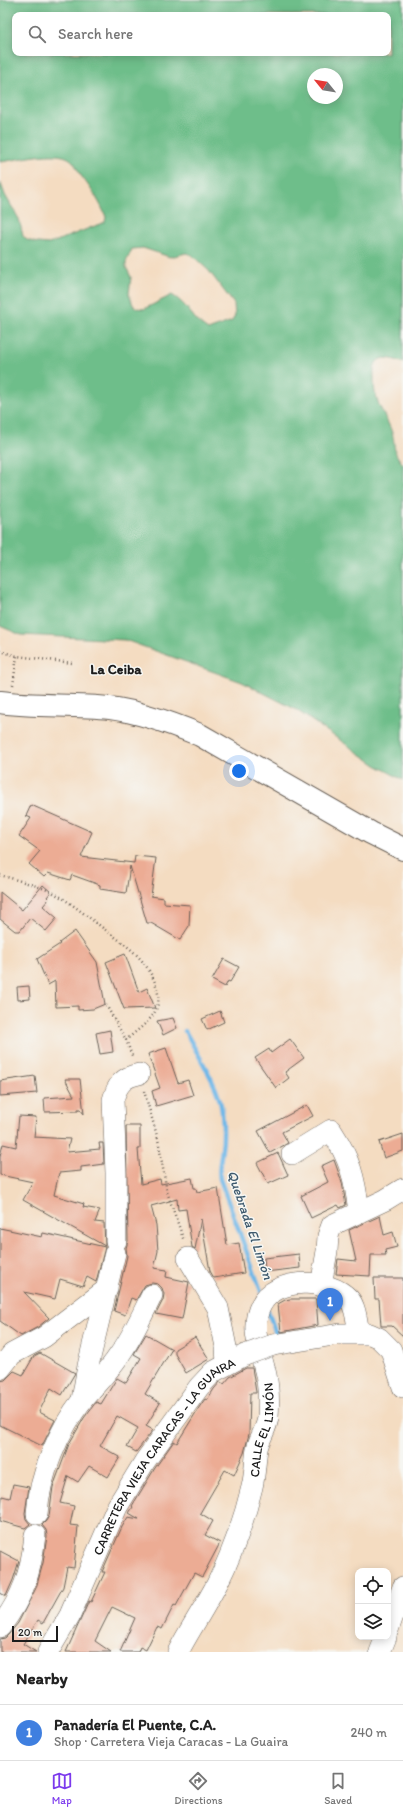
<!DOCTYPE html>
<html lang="en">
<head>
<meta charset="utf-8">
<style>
  :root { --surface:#fff; --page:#f6f6f6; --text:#222; --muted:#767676; --line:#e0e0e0; --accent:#7c3aed }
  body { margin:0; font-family:Itim,sans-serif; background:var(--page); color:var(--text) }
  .controls { position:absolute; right:12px; bottom:12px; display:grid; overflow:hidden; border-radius:8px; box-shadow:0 2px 10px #0003 }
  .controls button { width:36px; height:36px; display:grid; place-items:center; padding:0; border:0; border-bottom:1px solid var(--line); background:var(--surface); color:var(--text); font:20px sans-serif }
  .compass { position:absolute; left:307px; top:68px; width:36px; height:36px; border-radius:50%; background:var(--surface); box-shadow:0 2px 10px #0003; rotate:300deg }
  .scale { position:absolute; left:12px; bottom:10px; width:46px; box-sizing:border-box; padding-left:4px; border:2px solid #1c1c1c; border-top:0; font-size:11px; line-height:14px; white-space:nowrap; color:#1c1c1c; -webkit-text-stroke:3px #f6f6f2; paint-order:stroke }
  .you { position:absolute; left:239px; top:771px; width:14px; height:14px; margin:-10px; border:3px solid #fff; border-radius:50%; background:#1a73e8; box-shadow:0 0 0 6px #1a73e833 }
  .badge { display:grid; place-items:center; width:26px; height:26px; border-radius:50%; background:var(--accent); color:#fff; font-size:13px; font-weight:700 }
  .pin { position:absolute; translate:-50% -33px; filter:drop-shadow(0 1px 2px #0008) }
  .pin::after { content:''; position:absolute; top:21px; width:14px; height:12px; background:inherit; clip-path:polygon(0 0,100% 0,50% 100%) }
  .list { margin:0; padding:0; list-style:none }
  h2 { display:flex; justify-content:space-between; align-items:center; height:52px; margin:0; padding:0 16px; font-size:17px }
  h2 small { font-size:13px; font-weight:400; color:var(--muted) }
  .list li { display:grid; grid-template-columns:26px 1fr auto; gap:12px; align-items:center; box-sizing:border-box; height:56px; padding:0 16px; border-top:1px solid var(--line) }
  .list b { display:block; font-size:15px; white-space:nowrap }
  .list p { margin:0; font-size:13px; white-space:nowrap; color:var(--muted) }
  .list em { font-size:13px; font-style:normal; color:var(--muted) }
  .icon { flex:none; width:22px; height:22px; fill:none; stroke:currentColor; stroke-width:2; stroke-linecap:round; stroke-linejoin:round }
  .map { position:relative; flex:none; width:403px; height:1652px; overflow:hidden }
  .search { position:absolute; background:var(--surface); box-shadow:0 2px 10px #0003; left:12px; right:12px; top:12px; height:44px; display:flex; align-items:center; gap:10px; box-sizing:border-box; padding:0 14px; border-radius:8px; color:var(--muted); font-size:15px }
  .sheet { height:108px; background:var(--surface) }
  nav { display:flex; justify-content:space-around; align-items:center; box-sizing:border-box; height:56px; border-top:1px solid var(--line); background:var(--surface); font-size:11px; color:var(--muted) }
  nav a { display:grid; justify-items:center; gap:2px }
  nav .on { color:var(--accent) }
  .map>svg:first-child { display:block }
</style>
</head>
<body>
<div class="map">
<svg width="403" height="1652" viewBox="0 0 403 1652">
  <rect width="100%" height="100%" fill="#f6f6f2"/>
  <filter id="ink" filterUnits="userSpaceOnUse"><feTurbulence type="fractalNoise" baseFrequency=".025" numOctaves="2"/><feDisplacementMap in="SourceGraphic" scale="8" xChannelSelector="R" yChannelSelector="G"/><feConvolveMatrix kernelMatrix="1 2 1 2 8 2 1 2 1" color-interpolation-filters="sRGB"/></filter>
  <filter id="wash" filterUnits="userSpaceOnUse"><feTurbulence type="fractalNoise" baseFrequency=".012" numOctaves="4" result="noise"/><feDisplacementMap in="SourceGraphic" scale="16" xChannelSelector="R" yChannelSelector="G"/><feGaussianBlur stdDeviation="0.9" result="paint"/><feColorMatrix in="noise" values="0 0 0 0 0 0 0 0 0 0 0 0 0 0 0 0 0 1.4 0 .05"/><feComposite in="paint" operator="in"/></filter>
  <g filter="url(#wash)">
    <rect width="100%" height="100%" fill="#f4dcc1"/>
    <path fill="#6ebe8a" stroke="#456d53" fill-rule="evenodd" d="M0,0h403v363c-18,-8 -31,-8 -29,15 0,6 0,13 2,18 3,12 11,23 15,34 6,15 -1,19 12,34v316l-27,-15 -81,-56 -53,-27 -117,-42 -104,-5 -21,-9v-445l5,14 14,24 4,17 4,4 10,3 12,1 56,-22 1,-5c-6,-15 -14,-27 -24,-40 -4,-5 -6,-14 -12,-18 -14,-10 -53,1 -70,3zM15,15h373v38h-373zM313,74h24v24h-24zM143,248l27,9 16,-4 6,2 17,16 25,33 1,12 -3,5 -24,9c-15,-9 -19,-25 -36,-35l-28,14 -7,-1 -4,-3 -4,-11 2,-17 -5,-10v-5l6,-13z"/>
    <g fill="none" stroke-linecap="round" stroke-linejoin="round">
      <path stroke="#70b8e8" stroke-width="4.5" d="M185,1031c12,22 35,57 37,81 1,11 2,25 0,37 -1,11 -4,17 -2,30l41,112
        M268,1311l8,23"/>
    </g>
    <g id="blocks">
      <path fill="#ecac94" d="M31,805l61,27 -11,25 53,6 1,-7 21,2 -5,38 13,2v5l26,2 -1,21 -9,14 -29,-17h-4l-17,-57 -4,27 -26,-4v-4l-28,-10 -2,5 -22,-7 -4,4 -15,-13 11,-13 -21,-15 12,-18 -5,-2z
        M43,885l8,7 -4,5 2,2 -6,7 14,12 -11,13 -16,-13 -10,13h-5l-15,-12v-27l22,18z
        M75,931l22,31 8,42 -12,5 -15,1v-4l-22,1 -1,-26 -7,4 -11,-26 23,-15 -1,-1z
        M125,954l14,38 8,-4 8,20 -31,1 -18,-47z
        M224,959l15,8 -9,15 -2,-1 -3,6 -13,-7z
        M29,986l1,13 -12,1 -1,-13z
        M220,1011l4,11 -17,8 -5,-11z
        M173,1018l4,10 -14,7 -6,-14z
        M110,1030l3,22 -13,2 -4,-21z
        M290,1039l14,19 -19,14 4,6 -13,10 -21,-30 14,-9 2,4z
        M166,1048l12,35 10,-3 5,15 -37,11 -4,-15 8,-3 -12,-34z
        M35,1076l2,17 -37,3v-15z
        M65,1079h15l4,35 -4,-5h-2v2l-33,1 -1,-14 30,-2z
        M307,1105l6,11 -31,16 6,11 -18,10 -12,-22z
        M19,1116l17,1 -2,20 36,2 -3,13 33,-3 -1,-6h4l1,21 -23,3v4l-22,2 -5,22 30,9 -1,3 17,3 -5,12 9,1 1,23 -82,-46 10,-18 -33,-7v-19l3,-12 13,3z
        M126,1126h14v23h-2l3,35 19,-5 1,5 31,-6 2,10h2l1,4 21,-4 9,57 12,-2 5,30 -30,5 -4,-7 -9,-52 -6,30 -3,-2 -6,-38 -8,1 -1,-11 -26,7 5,19 2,26 -4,17 13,2 -1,7 23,5 -7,37 -26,-5 7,-14 1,-6 -2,-6 -4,-4 -6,-1 -7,2 -9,15 -5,-2 -6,17 -11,-4 13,-55 -1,-8 2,-7z
        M403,1134v17l-19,7 -5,-16z
        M278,1153l10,22 -20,9 -11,-21z
        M334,1160l8,22 4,23 -6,3 -2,-3 -27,13 -10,-22 27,-14 -7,-16z
        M380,1216l4,19 9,-3 4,15 -12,3 1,5h-15l-1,21 -34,-2 2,-15 18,2 -7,-31z
        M0,1228l42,9 1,-4 62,14 -9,35 -9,-5 -4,9 -23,-7 -5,20 -31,-7 25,26 -11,9 -17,9 -21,-15z
        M299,1254l1,14 -35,4 -1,-14z
        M374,1278h29v58l-11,-10h-11l-2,-27h-4z
        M290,1299h26l2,26 -37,7 -3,-28 7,-4z
        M146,1334l26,15 -27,45 15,9 -14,23 7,4 -17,22 -9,-5 11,-19 -21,-12 -17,30 20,11 -12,20 -19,-11 -11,16 -10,-6 -8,27 14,3 -4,19 8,1 -4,42 -7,-1 -4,20 -20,36 -5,-3 -15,24 13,8h-36v-13l5,-1 4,-4 9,-11 18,-35 7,-25 4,-27 -1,-6 -4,-5 4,-4 3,-5 4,-29 16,-43 15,-26 12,-16 5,2 16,-26 9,5 15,-25 -7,-4z
        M195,1337l14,22 -23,14 -11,-19v-5z
        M40,1353l35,20 -13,22 -11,-7 -12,24 16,8 -13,26 -42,-21v-44l5,-1 9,-9 9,4 11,-19z
        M246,1368h6l4,24v1h-6l-1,41 -5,19 -10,22 -9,-5 -25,43 13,8 -8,14 15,8 -18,34 -8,-4 -18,33 -2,-1 -12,24 -5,-2 -11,23 -6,-3 -2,5h-18l15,-34 -23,-11 -17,34 16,11h-45l23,-51 2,1 14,-30h-3l20,-45 6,-10 11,2 -10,-6 4,-6 -1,-1 23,-38 19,-27 3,2 23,-37 5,-7 2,1 7,-11 6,-7 4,2 6,-7z
        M13,1484l16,3 -4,26 1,6 4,5 -5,4 -25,-7 2,-25 8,2z
        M0,1551l19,10 -6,19 -7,16 -6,-3z"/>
    </g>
  </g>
  <g filter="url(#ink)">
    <use href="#blocks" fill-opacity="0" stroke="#685f56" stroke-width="1"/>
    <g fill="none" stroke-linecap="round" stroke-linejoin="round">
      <defs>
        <g id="minor">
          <path d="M292,1154l39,-24c19,29 24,48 28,82"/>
          <path d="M116,1241v-68l-3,-73c4,-15 10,-23 26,-26"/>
          <path d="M188,1258l30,50 8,39 1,17"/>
          <path d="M321,1286l6,-35 1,-15 4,-11 53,-25 18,-11"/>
          <path d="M273,1345l67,-11h30l9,4 12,12 12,37"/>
          <path d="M0,1369l12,-15 32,-17 63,-48"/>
          <path d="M82,1400l6,-34 27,-113"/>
          <path d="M37,1514c2,-38 22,-85 46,-115 13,-15 26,-28 37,-45 13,-18 22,-39 32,-59"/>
          <path d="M0,1627c23,-30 31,-54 35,-92"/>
          <path d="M388,1630l15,-43"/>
          <path id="s1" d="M48,1652l22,-37 47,-108 28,-46 54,-74 14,-15 32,-17"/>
          <path id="s2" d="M178,1652c12,-23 27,-45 39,-68 15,-30 27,-64 35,-97 3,-12 3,-26 5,-38 2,-11 10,-20 11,-32 1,-14 1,-28 -2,-42 -5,-23 -17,-47 -5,-70 14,-28 68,-28 88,-6 7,8 8,24 10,34"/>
          <path d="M380,1652l6,-15"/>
        </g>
        <path id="major" d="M0,702c36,5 73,2 110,6 31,4 61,15 90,27l171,98 32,16"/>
      </defs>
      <use href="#minor" stroke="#685f56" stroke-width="22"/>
      <use href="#major" stroke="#685f56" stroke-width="24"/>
      <path stroke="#685f56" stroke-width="2.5" stroke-dasharray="1 3" stroke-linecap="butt" d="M0,651l17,5 55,7
        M13,685l4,-29
        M0,875c17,5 36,10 52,17 17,9 32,22 47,33 15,12 32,22 44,37 9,11 19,31 14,45 -4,13 -21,24 -31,33
        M106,1005l20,35 7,18
        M144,1091l14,48 9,53 17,49"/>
      <use href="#minor" stroke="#fff" stroke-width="21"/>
      <use href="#major" stroke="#fff" stroke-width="22"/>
      <defs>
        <path id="minor-bridge" d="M245,1355l28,-10"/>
      </defs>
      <use href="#minor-bridge" stroke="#685f56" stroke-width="22" stroke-linecap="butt"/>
      <use href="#minor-bridge" stroke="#fff" stroke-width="21"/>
    </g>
  </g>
  <g text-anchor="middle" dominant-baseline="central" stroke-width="3" stroke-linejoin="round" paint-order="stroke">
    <g font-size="13" fill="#1c1c1c" stroke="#f6f6f2">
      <text stroke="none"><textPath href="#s2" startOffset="240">CALLE EL LIMÓN</textPath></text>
      <text stroke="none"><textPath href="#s1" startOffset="230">CARRETERA VIEJA CARACAS - LA GUAIRA</textPath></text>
    </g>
    <g font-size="14" font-weight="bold" fill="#1c1c1c" stroke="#f6f6f2">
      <text x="116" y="669">La Ceiba</text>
    </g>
    <g font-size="14" font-style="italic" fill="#3e5a6e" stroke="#f6f6f2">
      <text transform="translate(250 1225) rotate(71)">Quebrada El Limón</text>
    </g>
  </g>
</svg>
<div class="controls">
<button><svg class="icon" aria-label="locate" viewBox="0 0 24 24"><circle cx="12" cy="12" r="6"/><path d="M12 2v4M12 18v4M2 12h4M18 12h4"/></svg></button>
<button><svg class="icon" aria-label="layers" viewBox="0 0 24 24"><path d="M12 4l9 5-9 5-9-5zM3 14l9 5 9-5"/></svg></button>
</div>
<svg class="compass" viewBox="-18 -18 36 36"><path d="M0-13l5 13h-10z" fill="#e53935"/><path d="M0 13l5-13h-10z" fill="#767676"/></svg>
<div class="scale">20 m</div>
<div class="you"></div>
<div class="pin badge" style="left:330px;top:1321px;background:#3f7fe0">1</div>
<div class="search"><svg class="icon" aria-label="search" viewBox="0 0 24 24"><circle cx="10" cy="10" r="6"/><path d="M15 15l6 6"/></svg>Search here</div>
</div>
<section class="sheet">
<h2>Nearby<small></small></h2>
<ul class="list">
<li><span class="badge" style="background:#3f7fe0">1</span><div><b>Panadería El Puente, C.A.</b><p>Shop · Carretera Vieja Caracas - La Guaira</p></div><em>240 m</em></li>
</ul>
</section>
<nav>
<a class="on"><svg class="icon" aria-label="map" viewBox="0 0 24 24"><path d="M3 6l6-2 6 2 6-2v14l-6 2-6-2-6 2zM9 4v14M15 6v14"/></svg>Map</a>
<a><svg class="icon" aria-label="directions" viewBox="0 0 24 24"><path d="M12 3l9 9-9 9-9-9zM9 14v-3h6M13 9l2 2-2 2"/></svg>Directions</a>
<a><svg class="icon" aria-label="saved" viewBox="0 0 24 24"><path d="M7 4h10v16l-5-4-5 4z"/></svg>Saved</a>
</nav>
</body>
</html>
